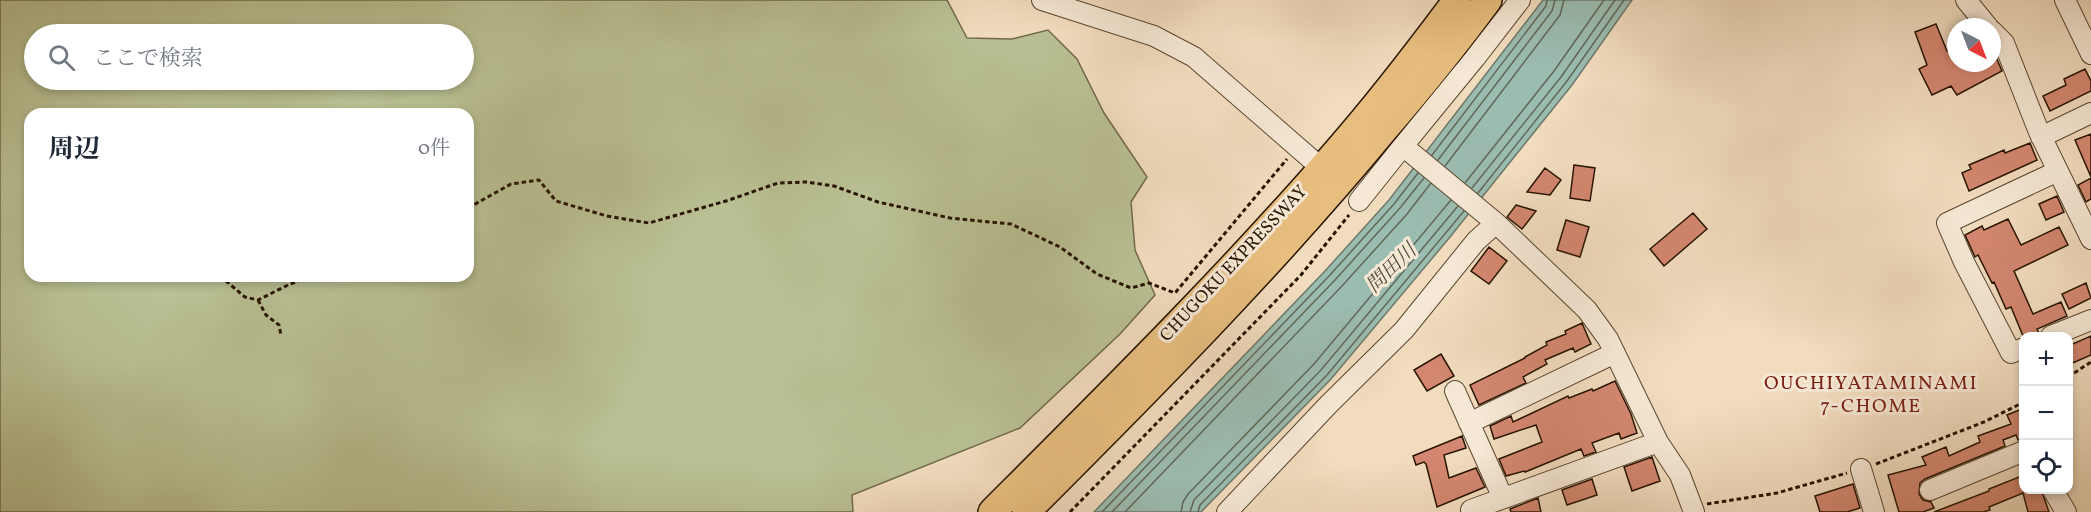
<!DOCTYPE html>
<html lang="ja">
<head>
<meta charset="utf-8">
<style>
  :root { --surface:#fff; --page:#f6f6f7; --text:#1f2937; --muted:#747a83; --line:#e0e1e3 }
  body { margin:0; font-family:Vollkorn,"Noto Serif JP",serif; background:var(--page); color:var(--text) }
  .controls { position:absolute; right:18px; bottom:18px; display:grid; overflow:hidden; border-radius:12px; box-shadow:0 3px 9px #0003 }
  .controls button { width:54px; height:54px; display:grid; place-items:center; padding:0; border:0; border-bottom:2px solid var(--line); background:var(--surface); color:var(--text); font:30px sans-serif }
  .compass { position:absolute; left:1947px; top:18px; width:54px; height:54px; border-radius:50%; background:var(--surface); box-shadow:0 3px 9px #0003; rotate:138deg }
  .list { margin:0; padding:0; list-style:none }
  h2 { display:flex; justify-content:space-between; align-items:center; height:78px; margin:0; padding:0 24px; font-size:26px }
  h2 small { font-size:20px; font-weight:400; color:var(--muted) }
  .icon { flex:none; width:33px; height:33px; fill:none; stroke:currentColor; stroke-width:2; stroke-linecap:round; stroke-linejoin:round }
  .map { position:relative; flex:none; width:2091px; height:512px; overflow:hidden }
  .search { position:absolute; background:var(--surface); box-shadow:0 3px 9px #0003; left:24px; top:24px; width:450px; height:66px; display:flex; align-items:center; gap:15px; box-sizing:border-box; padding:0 21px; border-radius:33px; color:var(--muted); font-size:22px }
  .panel { position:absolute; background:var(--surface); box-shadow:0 3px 9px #0003; left:24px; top:108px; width:450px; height:174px; border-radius:18px }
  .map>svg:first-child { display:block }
</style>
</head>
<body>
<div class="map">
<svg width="2091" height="512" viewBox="0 0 2091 512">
  <rect width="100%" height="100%" fill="#f1dcbe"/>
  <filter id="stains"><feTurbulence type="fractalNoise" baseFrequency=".00333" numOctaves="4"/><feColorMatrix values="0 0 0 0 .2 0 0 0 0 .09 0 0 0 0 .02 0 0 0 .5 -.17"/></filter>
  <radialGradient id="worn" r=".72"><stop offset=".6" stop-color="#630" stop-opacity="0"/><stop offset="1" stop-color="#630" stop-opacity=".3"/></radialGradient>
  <path fill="#b9c093" stroke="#706a4a" stroke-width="1.5" fill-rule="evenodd" d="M0,0h947l20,38 45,1 36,-9 29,29 27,54 43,64 -16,25 4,48 20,45 -35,39 -100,94 -168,67 1,17h-853zM34,34h430v46h-430zM30,114h438v162h-438z"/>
  <path fill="#9bbcb1" stroke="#6d796a" stroke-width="1.5" d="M1543,0h89l-60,85 -122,152 -119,142 -130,133h-107l231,-241 64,-71z"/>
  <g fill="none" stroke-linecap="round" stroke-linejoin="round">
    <path stroke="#616858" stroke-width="1.5" d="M1432,155l114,-149 1,-6
      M1438,160l114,-149 3,-11
      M1445,166l115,-151 4,-15
      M1465,183l89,-112 50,-71
      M1472,188l89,-111 54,-77
      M1478,193l89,-112 57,-81
      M1102,512l228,-237 64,-71 24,-31
      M1112,512l223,-232 65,-72 24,-30
      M1125,512l217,-226 65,-72 24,-31
      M1181,512l2,-10 5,-8 126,-130 137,-164
      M1190,512l4,-12 127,-130 137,-164
      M1198,512l2,-7 127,-130 137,-164"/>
  </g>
  <path fill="#d38770" stroke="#271400" stroke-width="1.5" d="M1936,24l11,27 9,-4v16h36v-15l10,23 -45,24 -6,-9 -19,9 -13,-26 8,-4 -12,-33z
    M2085,69l6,12v10l-41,20 -7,-15 23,-11 -2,-6z
    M2091,134v43l-16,-37z
    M2030,143l7,17 -68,31 -7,-18 9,-4 -2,-4 35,-15 1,3z
    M1574,165l21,3 -5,33 -20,-3z
    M1545,168l16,12 -11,15 -23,-3z
    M2091,178v21l-5,3 -8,-17z
    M2057,196l7,16 -18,8 -7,-16z
    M1516,205l20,6 -14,18 -15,-12z
    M1693,213l14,16 -43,37 -14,-17z
    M2008,219l13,26 38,-18 9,18 -54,26 19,43 28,-12 6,14 -30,13 2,4 -9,3h-7l-12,-29 -5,2 -12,-27 -2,1 -14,-28 -3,2 -10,-22 17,-9 2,4z
    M1566,220l23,7 -9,30 -23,-7z
    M1489,247l18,14 -18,23 -18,-13z
    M2086,283l5,15 -22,11 -7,-15z
    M1582,323l9,21 -16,8 -2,-4 -28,12 2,4 -24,13 3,6 -47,22 -9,-20 55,-27v-1l22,-12 -1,-3 20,-8 -1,-3z
    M2091,336v19l-23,10v-19z
    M1441,354l13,22 -27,15 -13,-21z
    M1615,381l16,33 6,19 -16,6 -2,-6 -27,10 4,9 -12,4 -3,-7 -56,23 -1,-1 -18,5 -7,-17 43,-17 -6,-17 -42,14 -4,-13 21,-10 2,6 55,-26 1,2 23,-9 1,2z
    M2024,408v31l-6,1 -2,-5 -13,5 2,6 -80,33 -5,4 -1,11 4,6 8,2 3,6 -11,4h-24l-11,-37 38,-10 -4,-8 24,-10 3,9 31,-14 -2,-6 33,-12 -4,-9z
    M1462,436l4,12 -22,7 5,23 27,-10 9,19 -48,20 -11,-43 -2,-2 -8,3 -3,-9z
    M1652,457l8,24 -28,10 -8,-24z
    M2024,475v14h17l8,23h-21l-5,-19 -34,14 1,3 -7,2h-49l55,-21v-2z
    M1592,479l5,16 -30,10 -5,-15z
    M1853,484l7,24 -13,4h-27l-5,-16z
    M1538,498l3,14h-30l-1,-3z"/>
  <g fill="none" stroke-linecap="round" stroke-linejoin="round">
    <defs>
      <path id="minor" d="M1042,0l112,36 40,21 117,102
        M1966,0l22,27
        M2065,0l26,54
        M1992,31l12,12 35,89 52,107
        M2041,137l50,-24
        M1403,146l72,-88 45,-58
        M1359,201l44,-55 93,77 91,87 21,29 50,103 22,33 14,37
        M2051,336l40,-16
        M2024,348l-13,5 -47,-91 -17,-39 111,-52
        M1455,391l48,107
        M1469,423l146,-70
        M1861,469l13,43
        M1930,490l94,-39
        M2053,490l13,22
        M1471,510l187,-68
        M1227,512l102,-108 75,-74 72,-89 20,-18"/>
      <path id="highway" d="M992,512c118,-118 237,-236 346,-362 42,-48 81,-99 119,-150
        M1026,512c123,-123 246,-247 357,-381 36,-42 72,-86 105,-131"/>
    </defs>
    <use href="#minor" stroke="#5a4630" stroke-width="22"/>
    <use href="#highway" stroke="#271400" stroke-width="30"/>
    <path stroke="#271400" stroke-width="3" stroke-dasharray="4.5 3" stroke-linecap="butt" d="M468,208l43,-24 28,-4 17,21 51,15 42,7 77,-22 52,-18 28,-1 28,4 44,16 72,16 61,6 49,23 37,27 34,14 18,-5 26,10 112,-134
      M220,276l25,21 13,3 30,-15 23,-9
      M258,300l8,15 13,10 2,10
      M2068,377l23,-15
      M1876,464l108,-42 40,-20
      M1707,504l70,-11 70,-20
      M1070,512l231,-237 48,-60"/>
    <use href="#minor" stroke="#f6e8d5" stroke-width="20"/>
    <use href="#highway" stroke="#e8be7f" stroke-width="27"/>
  </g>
  <g text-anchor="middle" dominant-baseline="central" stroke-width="6" stroke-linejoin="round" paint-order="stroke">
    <g font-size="18" fill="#271400" stroke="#f6e8d5">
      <text transform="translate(1234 264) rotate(-47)">CHUGOKU EXPRESSWAY</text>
    </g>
    <g font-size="20" font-style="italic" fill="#504f3e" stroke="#f6e8d5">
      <text transform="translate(1392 269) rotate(-44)">問田川</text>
    </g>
    <g font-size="20" letter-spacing="1.5" fill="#7a1f14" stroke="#f6e8d5">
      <text x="1871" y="384">OUCHIYATAMINAMI<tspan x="1871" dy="23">7-CHOME</tspan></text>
    </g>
  </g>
  <rect width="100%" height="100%" filter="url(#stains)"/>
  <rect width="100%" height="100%" fill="url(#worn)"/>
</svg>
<div class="controls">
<button>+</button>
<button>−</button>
<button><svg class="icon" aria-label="locate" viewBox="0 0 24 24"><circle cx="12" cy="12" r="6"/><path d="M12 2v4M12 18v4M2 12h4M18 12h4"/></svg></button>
</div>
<svg class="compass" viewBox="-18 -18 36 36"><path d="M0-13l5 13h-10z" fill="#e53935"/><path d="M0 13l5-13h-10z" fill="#747a83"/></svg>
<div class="search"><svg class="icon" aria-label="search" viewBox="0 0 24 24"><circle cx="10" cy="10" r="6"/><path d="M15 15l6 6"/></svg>ここで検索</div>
<section class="panel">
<h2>周辺<small>0件</small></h2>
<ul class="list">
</ul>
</section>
</div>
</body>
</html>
